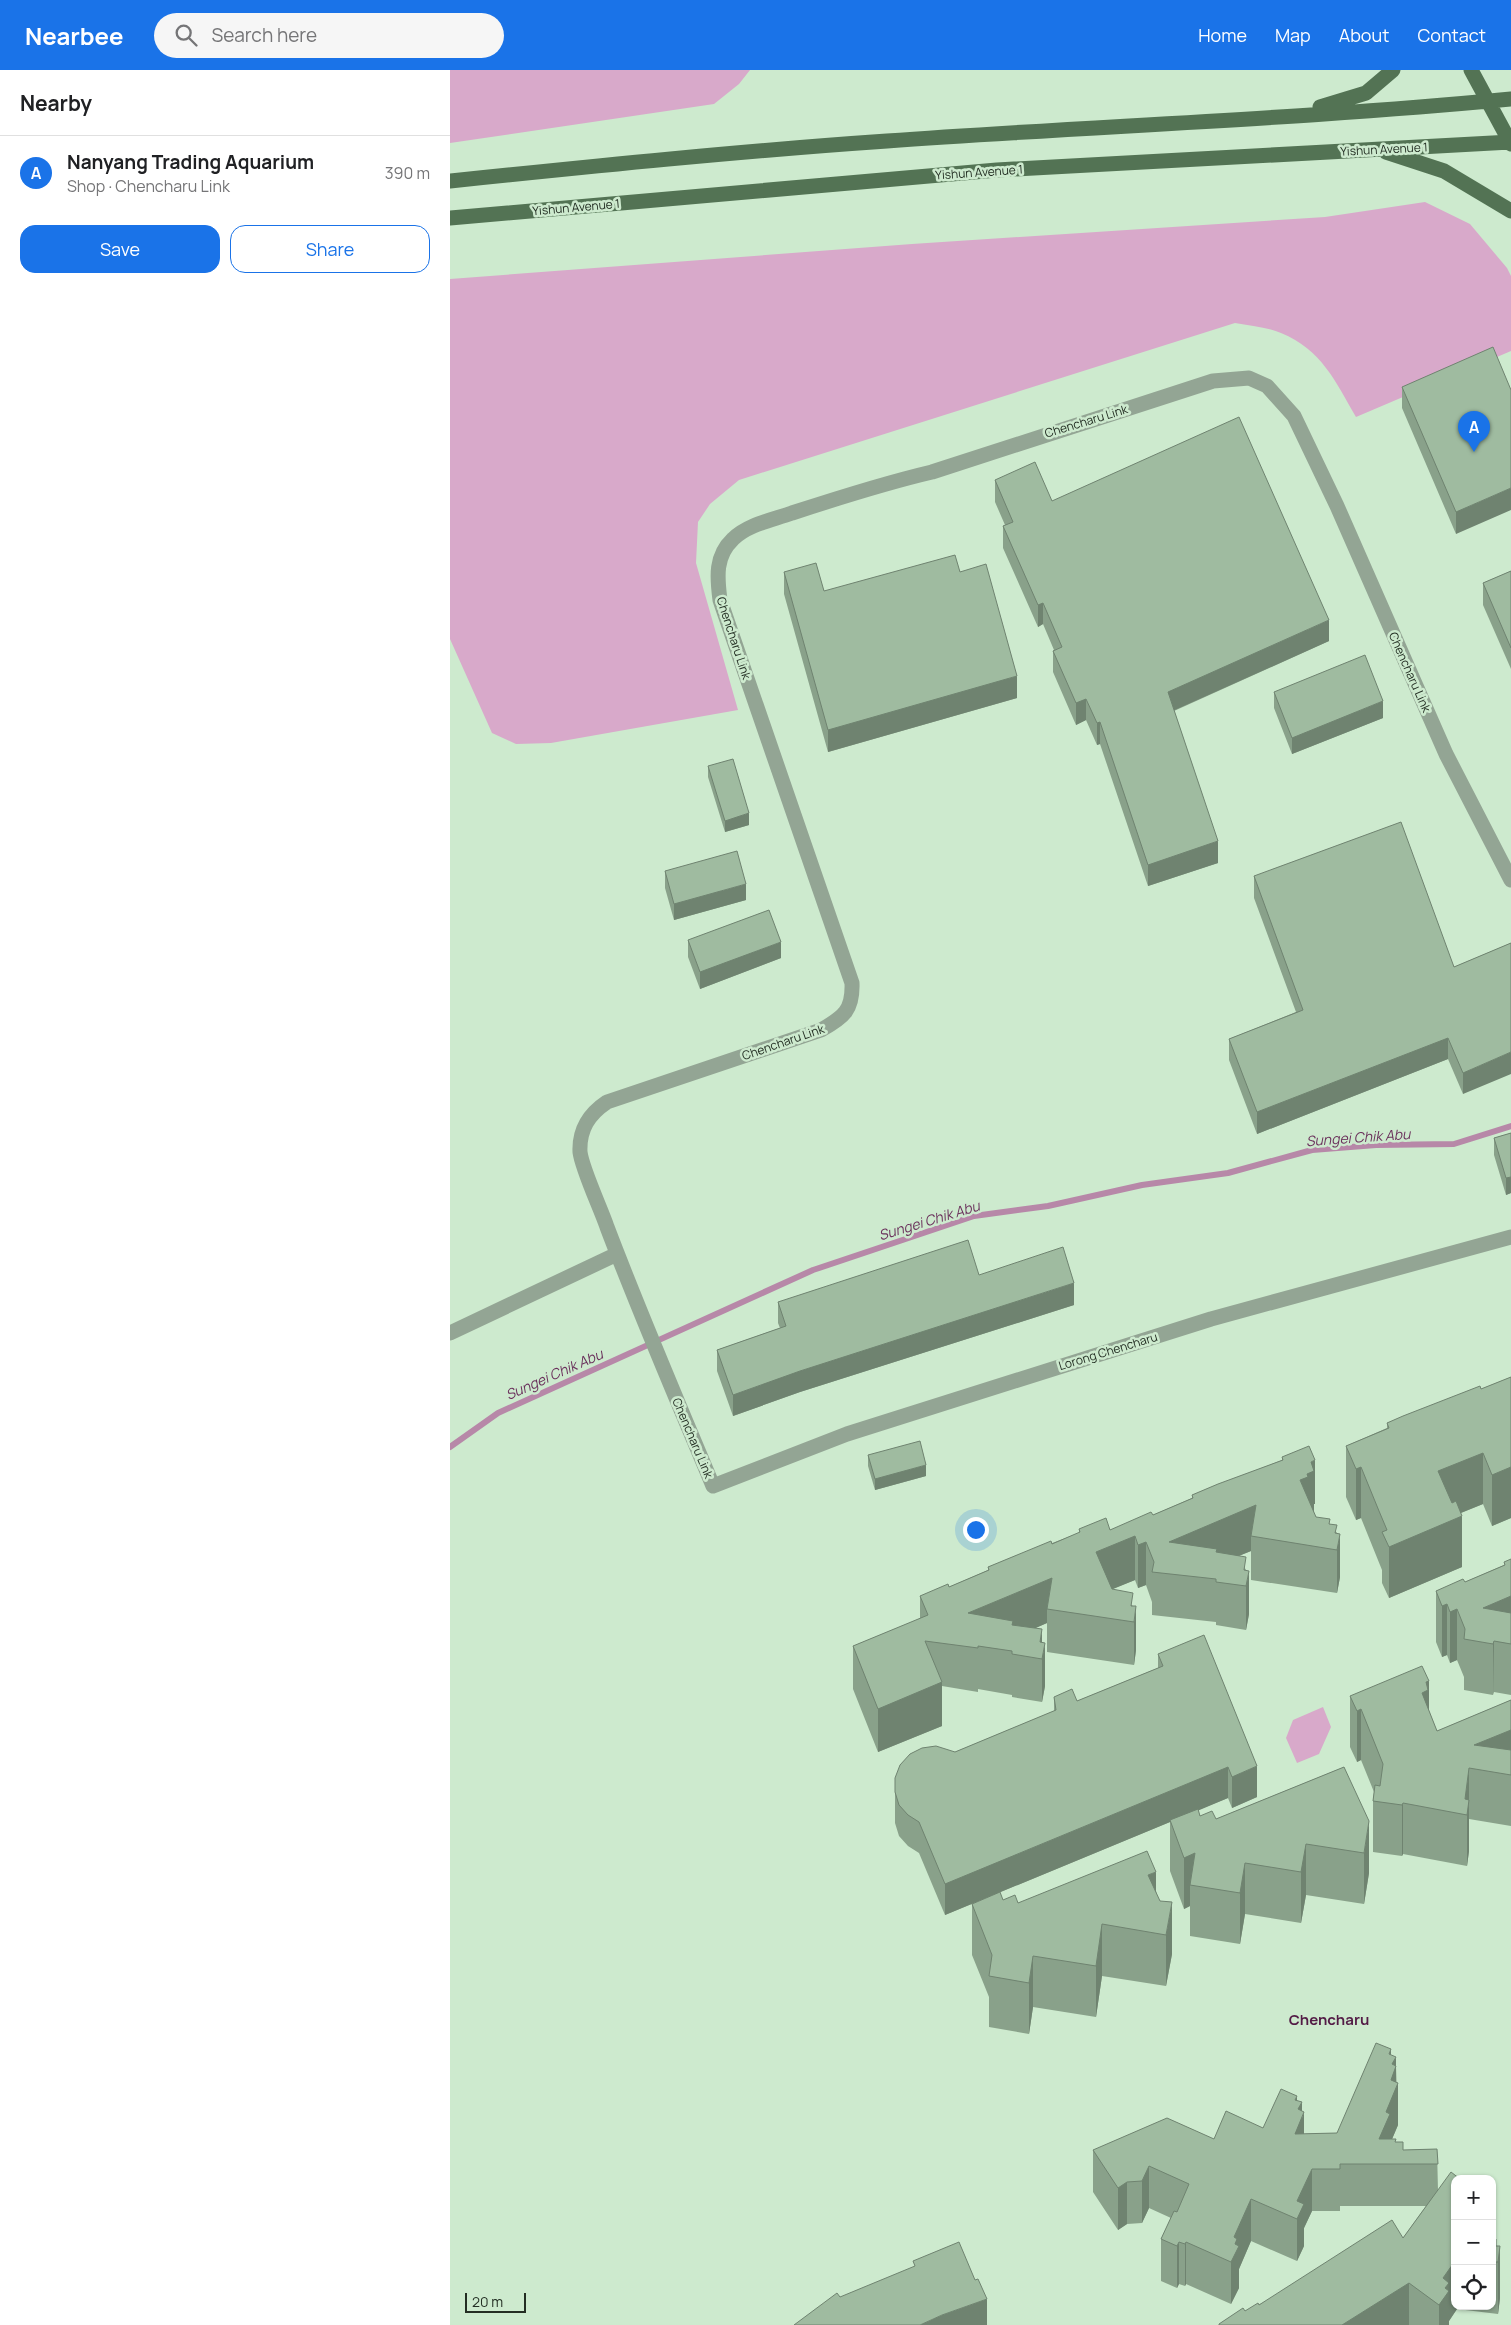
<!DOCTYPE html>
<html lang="en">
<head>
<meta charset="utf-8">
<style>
  :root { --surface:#fff; --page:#f6f6f6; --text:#202124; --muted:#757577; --line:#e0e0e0; --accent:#1a73e8 }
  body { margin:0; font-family:Manrope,sans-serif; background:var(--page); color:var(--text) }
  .controls { position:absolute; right:15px; bottom:15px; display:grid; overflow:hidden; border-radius:10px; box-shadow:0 1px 4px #0004 }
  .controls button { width:45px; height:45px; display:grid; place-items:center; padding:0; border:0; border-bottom:1px solid var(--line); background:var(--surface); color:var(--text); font:25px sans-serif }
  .scale { position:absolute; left:15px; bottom:12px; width:61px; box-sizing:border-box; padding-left:5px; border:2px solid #232e23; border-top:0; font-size:14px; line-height:18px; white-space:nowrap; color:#232e23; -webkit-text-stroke:4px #cdeace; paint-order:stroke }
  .you { position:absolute; left:525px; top:1459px; width:18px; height:18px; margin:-12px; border:4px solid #fff; border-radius:50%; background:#1a73e8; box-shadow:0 0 0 8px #1a73e833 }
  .badge { display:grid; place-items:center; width:32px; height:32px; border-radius:50%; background:var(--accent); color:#fff; font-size:16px; font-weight:700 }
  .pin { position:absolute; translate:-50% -41px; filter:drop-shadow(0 1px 2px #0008) }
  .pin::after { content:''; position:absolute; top:26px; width:18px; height:15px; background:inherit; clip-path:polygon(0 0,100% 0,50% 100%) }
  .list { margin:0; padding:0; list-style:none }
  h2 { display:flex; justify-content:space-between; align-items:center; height:65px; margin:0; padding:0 20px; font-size:21px }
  h2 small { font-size:16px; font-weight:400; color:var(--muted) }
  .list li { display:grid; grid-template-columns:32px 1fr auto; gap:15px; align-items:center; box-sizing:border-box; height:75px; padding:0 20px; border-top:1px solid var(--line) }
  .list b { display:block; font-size:19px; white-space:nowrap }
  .list p { margin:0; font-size:16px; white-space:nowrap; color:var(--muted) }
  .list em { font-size:16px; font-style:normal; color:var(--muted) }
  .actions { display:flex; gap:10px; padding:15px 20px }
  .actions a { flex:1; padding:11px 0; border:1px solid var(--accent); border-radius:15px; text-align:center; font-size:18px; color:var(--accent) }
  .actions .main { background:var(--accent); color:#fff }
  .icon { flex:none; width:28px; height:28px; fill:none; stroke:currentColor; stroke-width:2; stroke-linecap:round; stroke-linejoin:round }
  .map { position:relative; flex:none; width:1061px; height:2255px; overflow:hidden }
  header { display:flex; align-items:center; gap:30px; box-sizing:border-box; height:70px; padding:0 25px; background:var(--accent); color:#fff }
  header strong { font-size:24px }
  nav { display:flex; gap:28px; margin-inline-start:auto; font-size:18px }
  .search { width:350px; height:45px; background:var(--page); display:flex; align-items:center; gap:12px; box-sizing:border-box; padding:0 18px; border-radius:28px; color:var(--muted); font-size:19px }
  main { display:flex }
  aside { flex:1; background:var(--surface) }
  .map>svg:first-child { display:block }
</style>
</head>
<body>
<header>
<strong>Nearbee</strong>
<div class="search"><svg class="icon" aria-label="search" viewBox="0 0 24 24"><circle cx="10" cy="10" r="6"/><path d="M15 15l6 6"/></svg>Search here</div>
<nav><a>Home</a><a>Map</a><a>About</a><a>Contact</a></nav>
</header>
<main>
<aside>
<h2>Nearby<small></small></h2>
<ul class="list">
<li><span class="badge">A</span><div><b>Nanyang Trading Aquarium</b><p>Shop · Chencharu Link</p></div><em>390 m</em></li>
</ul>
<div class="actions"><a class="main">Save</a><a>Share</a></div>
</aside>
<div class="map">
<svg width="1061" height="2255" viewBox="0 0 1061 2255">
  <rect width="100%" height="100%" fill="#cdeace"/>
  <path fill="#d8a9ca" d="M0,0h300l-11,14 -25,20 -264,39z
    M975,132l45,22 37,44 4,8v75l-155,66c-21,-36 -34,-67 -75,-84 -14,-6 -31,-7 -46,-10l-496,157 -29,24 -12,18 -2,41 42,147 -187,33 -35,1 -24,-11 -42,-94v-360l462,-35 413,-27z
    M873,1637l8,20 -12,27 -22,9 -11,-25 7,-18z"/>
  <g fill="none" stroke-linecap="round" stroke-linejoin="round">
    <path stroke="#b788a8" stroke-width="6" d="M0,1377l48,-34 315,-143 161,-54 74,-10 94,-21 86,-12 84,-23 64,-5 78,-1 57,-18"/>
    <path stroke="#93a594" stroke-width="15" d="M1061,810l-65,-126 -109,-248 -43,-90 -27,-30 -18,-8 -36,3 -281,91c-47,11 -94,26 -140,41 -19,7 -44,11 -59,26 -18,17 -16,38 -13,61l132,383c1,27 -8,34 -31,47l-214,72c-18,12 -28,27 -27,50 2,17 21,57 27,75 33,87 70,173 106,259l134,-52 364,-115 300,-82
      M0,1263l167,-79"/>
    <path stroke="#537354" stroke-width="15" d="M1021,0l40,74
      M870,37l46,-14 27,-23
      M936,82l58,19 67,40
      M0,111c145,-15 291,-30 437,-40 208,-15 416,-22 624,-42
      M0,148l547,-48 514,-28"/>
  </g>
  <path fill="#89a18a" d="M952,317l109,3 -55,144 -54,-126z
    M545,410l57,21 277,140 -155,70 44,152 -70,23 -48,-142 -3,1 -11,-25 -10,5 -23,-53v-21l1,-1 -11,-26 -5,3 -35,-79v-22l2,-1 -10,-23z
    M1061,501v98l-28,-64v-22z
    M334,502l40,19 136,-19 57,126 -189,54 -44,-158z
    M824,622l109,26 -91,36 -18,-46z
    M258,696l41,59 -24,7 -17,-55z
    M215,801l81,29 -72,20 -9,-32z
    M804,806l200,91 57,-24 -48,151 -15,-35 -191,75 -28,-74v-21l67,-27 -42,-114z
    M238,870l93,18 -81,31 -12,-32z
    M1061,1063v60l-5,2 -12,-40v-17z
    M529,1205l95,30 -274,87 -67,24 -16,-45v-21l63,-22 -2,-5v-21z
    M1061,1307v141l-19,8 -9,-22 -22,9 1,54 -73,31 -7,-15v-13l-21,-52 -5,2 -10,-23v-51l41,-18v-5l94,-34z
    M418,1385l58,21 -51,14 -7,-24z
    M832,1387l33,47h-1v10l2,3 14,7 7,9 3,44 -3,16 -86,-13v-29l-13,5 8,14 3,44 -3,16 -30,-5v-3l-64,-7v-13l-6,-17 -8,3 -3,-8 -23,9 21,17 3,44 -2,15 -87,-13v-29l-12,5 7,15 3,43 -3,16 -30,-5v-2l-34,-6v3l-36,-6v40l-64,26 -25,-63v-43l67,-27v-23l29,-9 39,-17v-3l91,-34v-4l31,1 43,-15 39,-17v-3l90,-35z
    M1054,1492l7,34v99l-17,-3 -1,3 -29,-5v-13l-7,-17 -7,3 -3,-8 -5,2 -6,-15v-51l29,-9 39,-17z
    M708,1584l99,143 -25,11 -4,-10 -30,12 2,6 16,3 128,-52 25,106 -5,31 -58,-9 -5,28 -56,-9 -5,30 -50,-8v-30l-6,3 -14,-38v-49l-225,93 -26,-62 -11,-7 -9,-10 -4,-13v-31l60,-40 99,-41v-14l23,4 81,-33z
    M900,1626l79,15 8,20 74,-31v126l-42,-7v32l-2,15 -64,-12 -1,2 -29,-4v-51l1,-9 -13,-32 -4,2 -7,-15z
    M706,1821l16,63 -6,32 -64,-10 -6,41 -63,-10 -4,27 -40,-7v-30l-17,-42v-51l31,-4 15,3z
    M941,1985l5,11 2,59 -6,14 11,11 34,-1 1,42 17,115h37v-67l4,7h4v52l-2,16 -41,-5 -8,12v4h-230v-1l26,-13 158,-73 23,-32h-86v5h-28l-8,17v18l-7,15 -46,-20 -12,28v19l-8,16 -45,-20 -1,2 -6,-2 -2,4 -16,-7v-42l10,-21 -22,-10 -7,15 -15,1 -9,6 -25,-38v-42l121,-11 49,-11 34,-28 5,11 2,23 33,-1z"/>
  <path fill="#6f8370" d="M1061,418v22l-55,24v-22z
    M593,533v21l-5,3v-22z
    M879,550v21l-161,72v-21z
    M567,606v22l-189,54v-22z
    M636,629v21l-10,5v-22z
    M933,631v17l-91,36v-16z
    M650,652v22l-3,1v-22z
    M299,743v12l-24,7v-11z
    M768,771v22l-70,23v-21z
    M296,814v16l-72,20v-16z
    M331,872v16l-81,31v-17z
    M998,968v21l-191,75v-22z
    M1061,982v22l-48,20v-21z
    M1061,1107v16l-5,2v-17z
    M624,1213v22l-274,87 -67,24v-21l67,-24z
    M1033,1383v51l-45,18v-51z
    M865,1390v44h-1v10l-14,-34 7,-6 4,-12z
    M476,1395v11l-51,14v-11z
    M911,1397v51l-5,2v-51z
    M1061,1397v51l-19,8v-51z
    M806,1435l-5,31v15l-34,14 -48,-23z
    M1012,1446v51l-73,31v-51z
    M890,1464v43l-3,16v-43z
    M685,1466v44l-39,16v-44z
    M696,1472v43l-8,3v-43z
    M799,1501v43l-3,16v-44z
    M602,1508l-5,31v14l-34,15 -1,13 -34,-5v46v-44l-10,-35z
    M1061,1526v48l-17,-3 -1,54v-51l-10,-36z
    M997,1534v51l-5,2v-51z
    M686,1536v44l-2,15v-43z
    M1007,1539v51l-7,3v-51z
    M592,1559v30l-2,-17z
    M595,1573v43l-3,16v-43z
    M979,1611v51l-7,-39 4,-11z
    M492,1612v44l-64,26v-43z
    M911,1639v51l-4,2v-51z
    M1061,1660v45l-37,-30z
    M807,1696v31l-25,11v-31z
    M778,1697v31l-57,24 -1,-2v2l-225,93v-31z
    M1019,1698v83l-2,15v-51l-2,-16z
    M953,1733v51l-1,2v-51z
    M919,1751v52l-5,31v-51z
    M856,1774v51l-5,28v-51z
    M745,1783l-5,32v21l-6,3v-51z
    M795,1793v51l-5,30v-51z
    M706,1802v51l-8,-48z
    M722,1832v52l-6,32v-51z
    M652,1854v52l-6,41v-51z
    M583,1886v51l-4,27v-51z
    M941,1979v29l1,-14 4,-7v31l2,-5v42l-8,19 -11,-5 7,-27 3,-58z
    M847,2026v33l1,-20 4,-7v16l2,-6v42l-9,22v-76z
    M699,2096v42l-7,15v-42z
    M862,2099v42l-8,17v18l-7,15v-60z
    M677,2112v42l-9,6v-42z
    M801,2129v42l-12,28v19l-8,16v-42l3,-25z
    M729,2172v42l-2,4v-42z
    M736,2172v42l-1,2v-42z
    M1050,2176v52l-2,16v-52z
    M1005,2191v45h2v3l-8,12v4h-10v-20l4,-27z
    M959,2213v42h-67z
    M537,2229v26h-67l22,-10z"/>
  <path fill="#9fbba0" stroke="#6f8370" d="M1043,277l18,43v98l-55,24 -54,-125z
    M789,347l90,203 -161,72 50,149 -70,24 -48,-143 -3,1 -11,-24 -10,4 -23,-52 9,-4 -19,-44 -5,2 -35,-79 10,-4 -18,-42 40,-18 17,39z
    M505,485l5,17 26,-8 31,112 -189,54 -44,-158 32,-9 8,28z
    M1061,501v77l-28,-65z
    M915,585l18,46 -91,37 -18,-46z
    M283,689l16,54 -24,8 -17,-55z
    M951,752l53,145 57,-24v109l-48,21 -15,-35 -191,74 -28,-73 74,-29 -49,-134z
    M287,781l9,33 -72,20 -9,-33z
    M319,840l12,32 -81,30 -12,-32z
    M1061,1063v44l-5,1 -12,-40z
    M518,1170l11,35 84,-28 11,36 -274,88 -67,24 -16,-45 69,-24 -8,-24z
    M1061,1307v90l-19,8 -9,-22 -45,18 14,32 4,-2 6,15 -73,31 -7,-15 5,-2 -8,-19 -18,-44 -5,2 -10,-23 43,-18 -2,-5 16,-7 77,-30 1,3z
    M470,1371l6,24 -51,14 -7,-24z
    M859,1376l6,14 -4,2 3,9 -7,3 1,3 -8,3 16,37 14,2 -1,5 8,1 -2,8 5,1 -3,16 -86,-14 5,-31 -87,37 48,7 -1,3 30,5 -2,13 5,1 -3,15 -30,-4v-3l-64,-7 2,-10 -8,-20 -8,3 -3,-9 -39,16 16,37 21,4 -2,13h5l-2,16 -87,-13 5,-31 -84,35 45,8 -1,4 30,4 -2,13 5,1 -3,16 -30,-5v-3l-34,-5v2l-53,-7 17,41 -64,27 -25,-63 75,-31 -8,-19 28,-12 1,3 40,-17 -1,-3 63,-26 1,3 28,-12 -1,-3 27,-11 4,12 41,-18 2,3 40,-17 -1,-3 26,-11 65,-24 -1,-3z
    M1061,1489v37l-28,12 28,5v31l-17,-3 -1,3 -29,-5 1,-10 -8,-20 -7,3 -3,-8 -5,2 -6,-15 27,-12 2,3 40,-17 -1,-3z
    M754,1565l53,131 -25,11 -4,-10 -283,117 -26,-62 -11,-7 -9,-10 -4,-13v-14l5,-13 10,-11 12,-6 14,-2 19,6 101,-42 -2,-13 18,-8 5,12 86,-35 -5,-12z
    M972,1596l7,15 -3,1 2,8 -6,3 15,38 74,-31v30l-37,15 37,5v25l-42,-7 -4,31 4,1 -2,15 -64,-12 -1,2 -29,-4 2,-16 5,1 3,-22 -22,-55 -4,2 -7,-15z
    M894,1697l25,54 -5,32 -58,-9 -5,28 -56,-9 -5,30 -50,-8 5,-32 -11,5 -14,-38 28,-11 2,7 12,-5 4,8z
    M697,1781l9,21 -8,3 12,26 12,1 -6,33 -64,-11 -6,42 -63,-10 -4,27 -40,-7 3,-21 -20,-51 28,-12 3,8 12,-5 3,8z
    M926,1973l15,6 -2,5 7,3 -4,7 4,2 -5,14 7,3 -12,29 4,2 -11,25h17l-1,3h8v8l34,-1 1,15h-98v5h-28l-15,32 7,3 -7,15 -46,-20 -17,38 3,2 -2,5 4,2 -8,16 -45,-20 -1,2 -6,-2 -2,4 -16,-7 13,-28 3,1 12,-28 -40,-18 -7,15 -15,1 -9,6 -25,-38 74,-32 47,21 12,-28 37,17 18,-39 16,7 -2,4 7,2 -4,7 6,3 -9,22 42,-1z
    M1001,2102l9,7h-5v82l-12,17 6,5 -4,5 4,3 -10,14 -30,-22 -67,42h-123v-1l24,-16 2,3 13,-8 1,2 133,-85 11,18z
    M1042,2169h4v7h4l-2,16h-6z
    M509,2172l16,38 3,-1 9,20 -45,16 -22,10h-126l43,-32 3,4 75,-31 -2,-5z"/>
  <g text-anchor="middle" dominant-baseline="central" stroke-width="5" stroke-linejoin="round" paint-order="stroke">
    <g font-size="12" fill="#232e23" stroke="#cdeace">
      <text transform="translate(934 79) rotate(-3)">Yishun Avenue 1</text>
      <text transform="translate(529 102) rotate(-4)">Yishun Avenue 1</text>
      <text transform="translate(126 137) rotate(-5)">Yishun Avenue 1</text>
      <text transform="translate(636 351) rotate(-17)">Chencharu Link</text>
      <text transform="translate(284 568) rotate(72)">Chencharu Link</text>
      <text transform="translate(960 602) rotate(66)">Chencharu Link</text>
      <text transform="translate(333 972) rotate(-19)">Chencharu Link</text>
      <text transform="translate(658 1281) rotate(-17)">Lorong Chencharu</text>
      <text transform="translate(243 1368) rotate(67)">Chencharu Link</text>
    </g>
    <g font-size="14" font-style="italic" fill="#6a305b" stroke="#cdeace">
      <text transform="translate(908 1067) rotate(-4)">Sungei Chik Abu</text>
      <text transform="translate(479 1150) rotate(-17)">Sungei Chik Abu</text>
      <text transform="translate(104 1304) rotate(-24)">Sungei Chik Abu</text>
    </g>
    <g font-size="15" font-weight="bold" fill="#531c46" stroke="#cdeace">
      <text x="879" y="1949">Chencharu</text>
    </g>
  </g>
</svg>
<div class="controls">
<button>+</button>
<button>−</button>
<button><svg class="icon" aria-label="locate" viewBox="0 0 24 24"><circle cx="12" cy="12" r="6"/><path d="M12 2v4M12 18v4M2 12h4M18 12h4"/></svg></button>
</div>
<div class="scale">20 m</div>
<div class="you"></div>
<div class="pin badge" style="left:1024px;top:382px">A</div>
</div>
</main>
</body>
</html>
